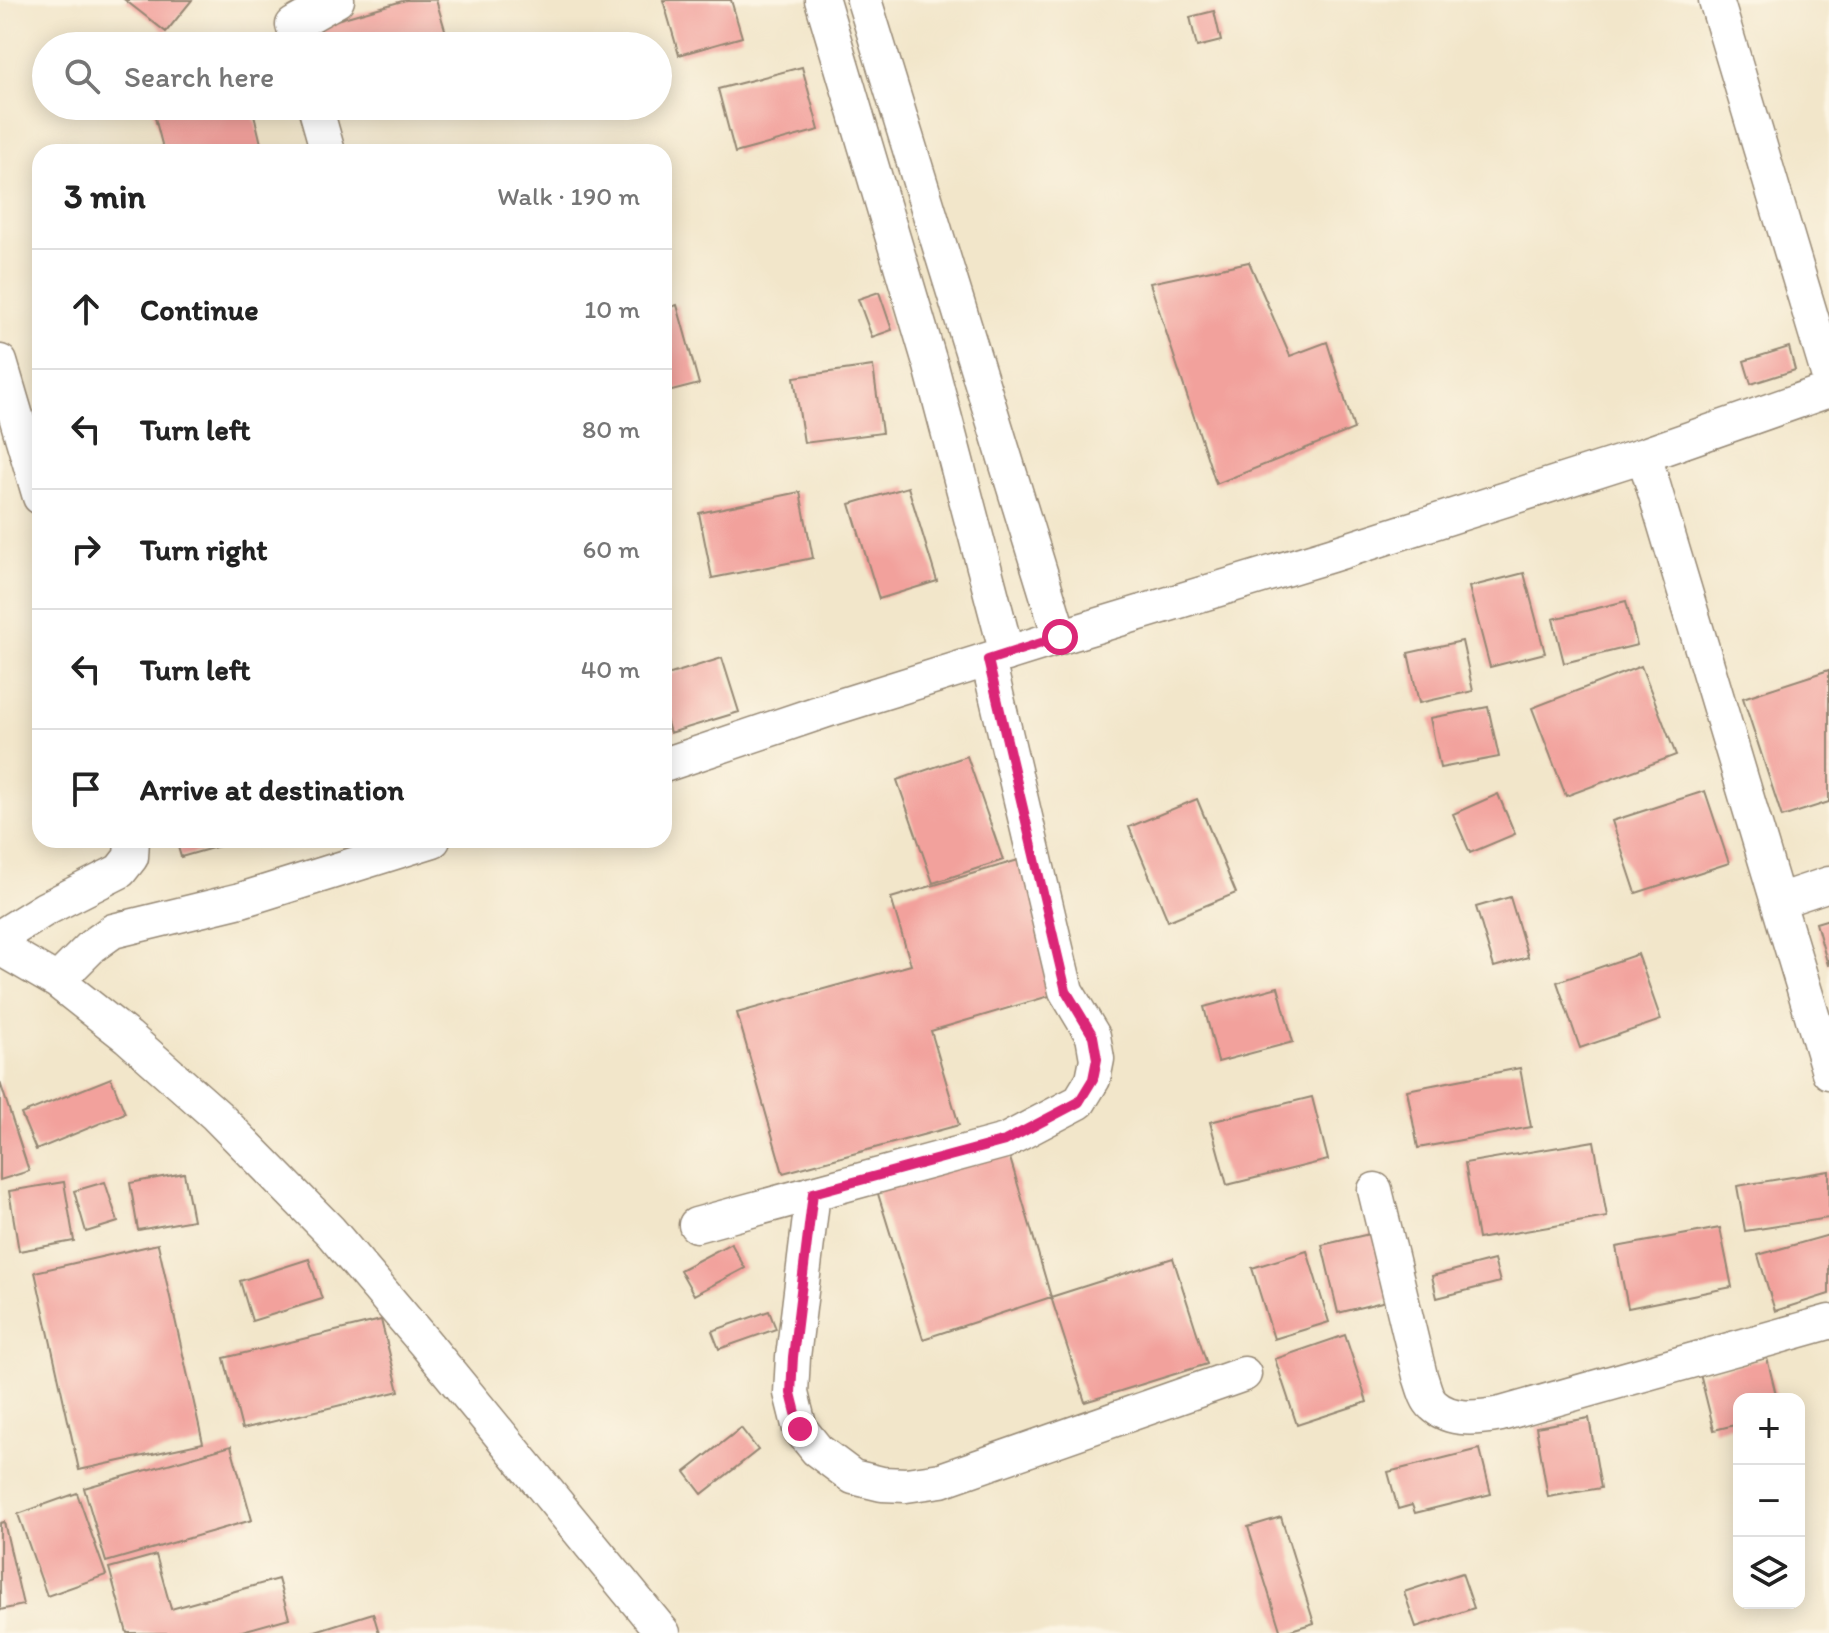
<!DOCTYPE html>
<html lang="en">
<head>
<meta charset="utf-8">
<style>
  :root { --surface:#fff; --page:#f6f6f6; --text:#222; --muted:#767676; --line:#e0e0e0 }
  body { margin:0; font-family:Itim,sans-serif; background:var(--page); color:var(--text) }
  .controls { position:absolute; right:24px; bottom:24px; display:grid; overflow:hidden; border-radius:16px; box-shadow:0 4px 20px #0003 }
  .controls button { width:72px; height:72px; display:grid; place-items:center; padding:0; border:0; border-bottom:2px solid var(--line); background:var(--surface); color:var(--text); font:40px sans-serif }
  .stop { position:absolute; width:24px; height:24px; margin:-18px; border:6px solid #db2777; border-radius:50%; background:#fff }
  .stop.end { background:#db2777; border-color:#fff; box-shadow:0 2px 8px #0008 }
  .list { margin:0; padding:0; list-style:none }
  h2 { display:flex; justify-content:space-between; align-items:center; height:104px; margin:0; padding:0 32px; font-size:34px }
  h2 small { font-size:26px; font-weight:400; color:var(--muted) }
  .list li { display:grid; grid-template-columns:52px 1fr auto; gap:24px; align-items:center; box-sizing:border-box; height:120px; padding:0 32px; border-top:2px solid var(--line) }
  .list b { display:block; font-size:30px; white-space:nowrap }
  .list em { font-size:26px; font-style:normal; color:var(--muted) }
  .icon { flex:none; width:44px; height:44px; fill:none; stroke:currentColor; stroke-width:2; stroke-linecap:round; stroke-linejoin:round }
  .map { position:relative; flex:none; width:1829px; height:1633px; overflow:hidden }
  .search { position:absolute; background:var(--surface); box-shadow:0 4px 20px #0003; left:32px; top:32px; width:640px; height:88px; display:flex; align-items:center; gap:20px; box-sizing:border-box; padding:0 28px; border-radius:44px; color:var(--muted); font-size:30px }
  .panel { position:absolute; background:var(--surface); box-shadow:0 4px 20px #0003; left:32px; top:144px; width:640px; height:704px; border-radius:24px }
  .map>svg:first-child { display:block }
</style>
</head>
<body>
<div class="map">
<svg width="1829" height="1633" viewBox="0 0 1829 1633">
  <rect width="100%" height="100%" fill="#fcf5e5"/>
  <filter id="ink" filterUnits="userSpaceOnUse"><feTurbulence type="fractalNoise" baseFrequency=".0125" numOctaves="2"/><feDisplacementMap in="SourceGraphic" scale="16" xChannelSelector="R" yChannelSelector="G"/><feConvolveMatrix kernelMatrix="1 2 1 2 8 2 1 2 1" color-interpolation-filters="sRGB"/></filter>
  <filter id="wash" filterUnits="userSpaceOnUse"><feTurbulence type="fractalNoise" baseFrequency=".006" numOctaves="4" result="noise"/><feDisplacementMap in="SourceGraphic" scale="32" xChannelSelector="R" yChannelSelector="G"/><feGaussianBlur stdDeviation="1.8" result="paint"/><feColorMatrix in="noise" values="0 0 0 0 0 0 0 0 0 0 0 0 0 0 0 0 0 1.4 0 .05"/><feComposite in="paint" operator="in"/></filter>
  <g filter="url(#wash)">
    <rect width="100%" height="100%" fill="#f2e6ca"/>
    <g id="blocks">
      <path fill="#f2a19c" d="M125,0h67l-26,32z
        M406,0h30l14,46h-124l-7,-21z
        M663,0h68l11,37 -63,18z
        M1214,11l7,30 -24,6 -7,-30z
        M802,67l17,63 -84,23 -17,-64z
        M152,106h100l11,46h-99z
        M1249,262l41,94 37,-14 27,87 -138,55 -66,-201z
        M879,292l13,38 -20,7 -14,-38z
        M677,305l22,79 -35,9v-84z
        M1789,347l6,23 -44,14 -7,-23z
        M873,366l9,67 -78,10 -10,-66z
        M908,487l29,94 -58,18 -29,-95z
        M800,492l13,66 -101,20 -13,-65z
        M1524,573l21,80 -55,14 -21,-80z
        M1626,601l11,44 -73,18 -11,-44z
        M1462,641l11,50 -54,12 -11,-50z
        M722,658l17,54 -69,21 -6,-21v-36z
        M1641,666l35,89 -110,41 -34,-88z
        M1829,670v132l-47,15 -39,-119z
        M1488,707l11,50 -59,11 -10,-50z
        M967,756l36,104 -70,23 -36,-103z
        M1705,791l24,72 -93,30 -24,-72z
        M1498,794l17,40 -45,19 -17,-39z
        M1197,799l39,94 -68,28 -39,-94z
        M176,840h61v1l-56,16z
        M1025,858l41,133 -135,40 28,94 -176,48 -46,-160 174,-48 -20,-67z
        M1510,897l18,60 -34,10 -18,-60z
        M1829,919v46h-1l-12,-42z
        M1638,954l23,66 -81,28 -23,-66z
        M1278,987l15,55 -75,20 -14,-55z
        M1520,1068l11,59 -113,21 -11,-58z
        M111,1078l14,35 -89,37 -15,-36z
        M0,1082l29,89 -29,9z
        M1312,1097l16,63 -101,25 -17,-63z
        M1005,1141l46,156 -128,42 -49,-158z
        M1594,1141l13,76 -129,22 -13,-76z
        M1829,1171v47l-84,13 -8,-45z
        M184,1173l9,47 -55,10 -8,-47z
        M64,1182l10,59 -55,10 -10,-60z
        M105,1182l13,40 -32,10 -12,-41z
        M1720,1228l12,59 -104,21 -12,-61z
        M1378,1232l16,67 -56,14 -16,-68z
        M1829,1235v59l-54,17 -17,-56z
        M731,1243l14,25 -51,27 -14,-25z
        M158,1244l45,199 -124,27 -44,-198z
        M1307,1251l22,71 -55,17 -22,-71z
        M1173,1258l34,106 -122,38 -34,-105z
        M309,1259l13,40 -70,22 -12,-40z
        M1494,1260l6,22 -63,16 -5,-22z
        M769,1311l7,18 -57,20 -7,-18z
        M381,1320l18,71 -157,38 -18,-71z
        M1345,1335l22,67 -70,23 -22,-66z
        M1767,1358l10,41h-38v25l-25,6 -14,-56z
        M1589,1418l12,70 -53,9 -12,-70z
        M741,1428l17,22 -56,44 -17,-22z
        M231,1446l21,74 -146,42 -22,-74z
        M1480,1449l11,45 -76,19 -3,-8 -14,4 -10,-37z
        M77,1493l29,82 -59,21 -29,-82z
        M1281,1517l33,106 -33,10 -33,-106z
        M4,1522l19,83 -23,5v-87z
        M156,1555l15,54 107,-30 11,39 -54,15h-108l-18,-65z
        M1462,1573l12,35 -58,19 -12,-35z
        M373,1613l6,20h-67v-1z"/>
    </g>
  </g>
  <g filter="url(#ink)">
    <use href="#blocks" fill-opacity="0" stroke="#968874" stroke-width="2"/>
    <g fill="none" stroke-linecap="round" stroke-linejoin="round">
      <defs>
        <path id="minor" d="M822,0l109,366 76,288
          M864,0l196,637
          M1716,0l113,377
          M293,25l44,-25
          M315,106l13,46
          M0,362l40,135
          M1644,455l185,617
          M664,765l163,-55 233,-73 271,-82 313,-100 185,-65
          M1778,901l51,-17
          M0,937l45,-28 75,-38 11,-14 1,-17
          M0,948l57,33 71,56 88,78 114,116 95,112 238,290
          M57,981l35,-35 21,-15 128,-31 192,-60
          M1375,1190l45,186c3,8 6,23 13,29 18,17 46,13 68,9l328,-92
          M813,1193l-20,164 -2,36 9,36 17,21 36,27 29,7 24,1 35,-5 303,-106
          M696,1225l309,-84 74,-39 14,-23 4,-20 -4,-23 -27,-45 -78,-331"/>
      </defs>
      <use href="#minor" stroke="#968874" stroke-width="37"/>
      <use href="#minor" stroke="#fff" stroke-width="34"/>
    </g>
  </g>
  <g fill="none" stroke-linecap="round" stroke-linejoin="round" filter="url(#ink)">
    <path stroke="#db2777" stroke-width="10" d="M800,1429l-9,-36 2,-36 20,-164 192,-52 74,-39 14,-23 4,-20 -4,-23 -27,-45 -78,-331 72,-23"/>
  </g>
</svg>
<div class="controls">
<button>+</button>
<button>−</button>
<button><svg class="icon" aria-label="layers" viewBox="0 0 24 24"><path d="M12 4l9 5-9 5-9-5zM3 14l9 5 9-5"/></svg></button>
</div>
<div class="stop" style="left:1060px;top:637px"></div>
<div class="stop end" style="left:800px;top:1429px"></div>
<div class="search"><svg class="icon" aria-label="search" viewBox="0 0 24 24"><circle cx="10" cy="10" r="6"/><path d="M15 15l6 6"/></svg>Search here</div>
<section class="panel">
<h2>3 min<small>Walk · 190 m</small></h2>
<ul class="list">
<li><svg class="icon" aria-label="ahead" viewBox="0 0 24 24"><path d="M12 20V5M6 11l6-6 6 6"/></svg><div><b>Continue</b></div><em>10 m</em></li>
<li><svg class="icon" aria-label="left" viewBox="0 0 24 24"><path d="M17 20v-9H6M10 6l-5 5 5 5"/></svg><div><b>Turn left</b></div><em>80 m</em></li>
<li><svg class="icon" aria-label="right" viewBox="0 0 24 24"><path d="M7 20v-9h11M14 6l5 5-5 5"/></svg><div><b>Turn right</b></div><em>60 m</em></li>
<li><svg class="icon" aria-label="left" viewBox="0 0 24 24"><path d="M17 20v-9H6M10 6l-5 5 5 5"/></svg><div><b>Turn left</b></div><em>40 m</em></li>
<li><svg class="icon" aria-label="arrive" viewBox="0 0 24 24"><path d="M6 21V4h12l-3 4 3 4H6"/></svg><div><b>Arrive at destination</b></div></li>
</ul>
</section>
</div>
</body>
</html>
